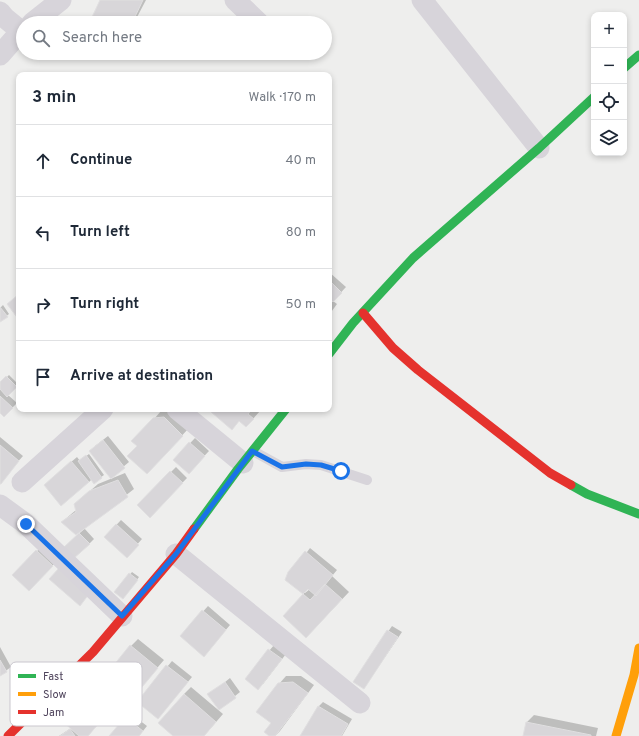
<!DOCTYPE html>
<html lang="en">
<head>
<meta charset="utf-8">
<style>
  :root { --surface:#fff; --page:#f6f6f7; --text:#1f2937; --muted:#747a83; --line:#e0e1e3 }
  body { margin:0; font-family:Overpass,sans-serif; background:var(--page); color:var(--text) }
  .controls { position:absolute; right:12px; top:12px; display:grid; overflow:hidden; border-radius:8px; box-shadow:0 2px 6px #0003 }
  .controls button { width:36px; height:36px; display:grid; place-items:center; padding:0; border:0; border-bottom:1px solid var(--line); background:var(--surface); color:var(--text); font:20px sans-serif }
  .stop { position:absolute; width:12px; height:12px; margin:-9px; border:3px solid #1a73e8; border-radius:50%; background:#fff }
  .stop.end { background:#1a73e8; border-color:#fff; box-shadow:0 1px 4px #0008 }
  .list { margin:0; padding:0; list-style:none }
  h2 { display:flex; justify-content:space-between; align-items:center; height:52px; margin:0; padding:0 16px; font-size:17px }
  h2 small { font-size:13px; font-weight:400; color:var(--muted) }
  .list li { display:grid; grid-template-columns:26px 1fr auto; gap:12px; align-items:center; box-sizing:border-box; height:72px; padding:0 16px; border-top:1px solid var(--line) }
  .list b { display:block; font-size:15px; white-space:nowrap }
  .list em { font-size:13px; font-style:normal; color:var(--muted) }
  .icon { flex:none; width:22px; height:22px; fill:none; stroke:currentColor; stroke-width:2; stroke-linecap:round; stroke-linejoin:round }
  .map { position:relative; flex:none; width:639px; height:736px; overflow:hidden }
  .search { position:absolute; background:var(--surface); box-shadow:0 2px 6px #0003; left:16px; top:16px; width:316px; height:44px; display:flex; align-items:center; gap:10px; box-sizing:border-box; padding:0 14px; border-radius:22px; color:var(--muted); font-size:15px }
  .panel { position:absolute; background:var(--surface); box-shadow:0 2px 6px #0003; left:16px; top:72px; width:316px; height:340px; border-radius:8px }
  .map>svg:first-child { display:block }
</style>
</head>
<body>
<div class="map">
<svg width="639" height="736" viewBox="0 0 639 736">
  <rect width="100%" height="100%" fill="#eeeeed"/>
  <path fill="#0003" fill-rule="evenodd" d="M102,0h44l-12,23h-29z
    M329,272l17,15 -13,14 4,3 -8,11z
    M3,305l6,9 -9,7v-13z
    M9,375l9,9 -10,11 9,8 -13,13 -4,-4v-28z
    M214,409h44l2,2 -7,8 -13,1 -8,9z
    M265,409h6l-3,3z
    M161,411h10l18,17 -42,45 -9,-27 16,-27z
    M108,436l21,26 -18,15 -16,-31z
    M0,437l23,19 -23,26z
    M195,438l14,13 -16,17 -19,-8z
    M89,454l15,21 -10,7 -2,-3 -3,3 -39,-2 27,-23 3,4z
    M176,467l11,11 -37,38 -12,-11z
    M125,473l9,16 -50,39 10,11 -5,5 -20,-1 14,-13 -20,-9 13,-11 7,-13 15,-13z
    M121,520l21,19 -15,17 -22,-19z
    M42,546l15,15 -28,29 -15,-15z
    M310,548l27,22 -5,6 17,16 -36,38 -29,-14 20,-22 -17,-15zM308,587l2,2 -5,4 -1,-1z
    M132,572l7,5 -14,19 -9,-4z
    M208,606l22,19 -22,26 -27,-15z
    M392,626l10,6 -38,56 -10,-7z
    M138,639l26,21 -32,37 -1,-51z
    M274,645l12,9 -23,30 -17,-5z
    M0,647l11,20 -11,8z
    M172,661l20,16 -34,41 -20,-16z
    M286,676h15l13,9 -34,46 -5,5h-4l8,-52z
    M230,678l10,14 -21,17 -10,-14z
    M95,685l21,18 -28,33h-29l12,-8 -8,-7z
    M191,687l32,27 -19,22h-29l9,-42z
    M323,702l29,17 -10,17h-41l17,-29z
    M130,713l17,13 -8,10h-29z
    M534,715l64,13 -2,8h-72l3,-14z"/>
  <path fill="#d8d6d9" stroke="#e0dfe0" d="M100,0h43l-11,23h-29l-11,-6z
    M329,280l13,13 -9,9 -4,-4z
    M19,294v26l-12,-16z
    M0,307l8,10 -8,5z
    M6,376l11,11 -10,10 -7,-8v-7z
    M0,396l13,12 -9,9 -4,-4z
    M213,409h39l-4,5 6,5 -8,8 -7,-6 -7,9 -21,-18z
    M164,417l19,19 -36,38 -20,-18 10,-10 -6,-5 22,-23z
    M103,440l22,28 -14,11 -22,-28z
    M189,442l16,14 -16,18 -16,-14z
    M0,445l19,16 -18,23h-1z
    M86,455l16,23 -8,6 -16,-23z
    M71,461l18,21 -28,24 -17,-21z
    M170,471l13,12 -33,35 -13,-13z
    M118,480l10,17 -52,38 -15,-13 15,-10 -2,-8 15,-13z
    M116,524l23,21 -12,13 -23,-21z
    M79,533l11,11 -17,15 -10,-11z
    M36,550l17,16 -24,25 -17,-16z
    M305,551l28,24 -17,21 -8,-7 -5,5 -18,-14 3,-8z
    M59,568l30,26 -9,12 -31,-27z
    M129,573l9,7 -15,19 -9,-7z
    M325,584l17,15 -36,39 -23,-22 20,-22 7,6z
    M202,610l24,20 -22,27 -24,-21z
    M387,630l11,7 -34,52 -11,-7z
    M130,645l28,23 -26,31 -27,-23z
    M268,649l14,10 -24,31 -13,-11z
    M0,660l7,12 -7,4z
    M166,665l22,17 -30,37 -21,-17z
    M225,682l11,16 -17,12 -12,-16z
    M293,682l15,11 -33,43h-6l-5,-4 7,-9 -15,-11 22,-29z
    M89,689l23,19 -24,28h-9l-17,-15z
    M184,694l32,28 -12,14h-31l-15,-13z
    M318,706l30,18 -7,12h-41z
    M125,717l18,14 -4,5h-30z
    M526,722l65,13v1h-68z
    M70,729l5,7h-15z"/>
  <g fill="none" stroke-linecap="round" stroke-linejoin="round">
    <path stroke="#d7d4da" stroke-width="10" d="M253,451l29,16 24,-3 15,1 46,15"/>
    <path stroke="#d7d4da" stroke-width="21" d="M235,0l24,23
      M422,0l117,148
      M0,12l5,6 16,13 2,-1
      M32,23l29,-23
      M0,55l21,-24
      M177,409l66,54
      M22,482l81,-73
      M0,505l26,19 96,92
      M176,554l184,149"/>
    <path stroke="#30b455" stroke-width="9" d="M624,68l15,-13
      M329,354l24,-31 60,-65 126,-110 55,-51
      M571,485l16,9 52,20
      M194,529l44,-60 48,-60"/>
    <path stroke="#ff9f0a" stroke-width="9" d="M616,736l18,-61 5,-27"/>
    <path stroke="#e5322d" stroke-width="9" d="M363,313l30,35 25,22 132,103 21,12
      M8,736l85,-84 83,-98 18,-25"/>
  </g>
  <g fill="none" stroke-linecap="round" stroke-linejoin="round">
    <path stroke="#1a73e8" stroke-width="5" d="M26,524l96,92 54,-62 76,-103 30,16 24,-3 15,1 20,6"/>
  </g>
  <rect x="10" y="662" width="132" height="64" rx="6" fill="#fff" stroke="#cac7ce" stroke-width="1"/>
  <rect x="18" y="674" width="18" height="4" fill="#30b455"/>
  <rect x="18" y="692" width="18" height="4" fill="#ff9f0a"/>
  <rect x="18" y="710" width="18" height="4" fill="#e5322d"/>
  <g font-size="11" fill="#4e435b">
    <text x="43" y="680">Fast</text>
    <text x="43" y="698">Slow</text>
    <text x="43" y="716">Jam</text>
  </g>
</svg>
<div class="controls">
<button>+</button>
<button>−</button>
<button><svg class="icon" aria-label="locate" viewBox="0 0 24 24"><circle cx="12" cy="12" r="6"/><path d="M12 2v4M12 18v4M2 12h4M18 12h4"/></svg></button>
<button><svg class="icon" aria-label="layers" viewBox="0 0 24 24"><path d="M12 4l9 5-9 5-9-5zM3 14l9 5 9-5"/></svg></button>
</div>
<div class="stop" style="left:341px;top:471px"></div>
<div class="stop end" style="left:26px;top:524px"></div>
<div class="search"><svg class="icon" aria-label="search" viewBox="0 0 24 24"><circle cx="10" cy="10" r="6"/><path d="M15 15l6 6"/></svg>Search here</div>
<section class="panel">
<h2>3 min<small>Walk · 170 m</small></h2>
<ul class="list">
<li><svg class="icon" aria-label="ahead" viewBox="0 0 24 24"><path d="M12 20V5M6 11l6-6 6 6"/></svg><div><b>Continue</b></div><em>40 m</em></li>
<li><svg class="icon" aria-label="left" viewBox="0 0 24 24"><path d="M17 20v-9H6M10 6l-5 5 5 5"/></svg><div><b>Turn left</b></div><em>80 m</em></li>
<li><svg class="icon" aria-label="right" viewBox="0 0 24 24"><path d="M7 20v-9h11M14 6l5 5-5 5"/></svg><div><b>Turn right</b></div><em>50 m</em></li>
<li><svg class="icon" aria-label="arrive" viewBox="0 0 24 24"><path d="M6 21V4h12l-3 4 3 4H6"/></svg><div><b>Arrive at destination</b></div></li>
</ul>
</section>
</div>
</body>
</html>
